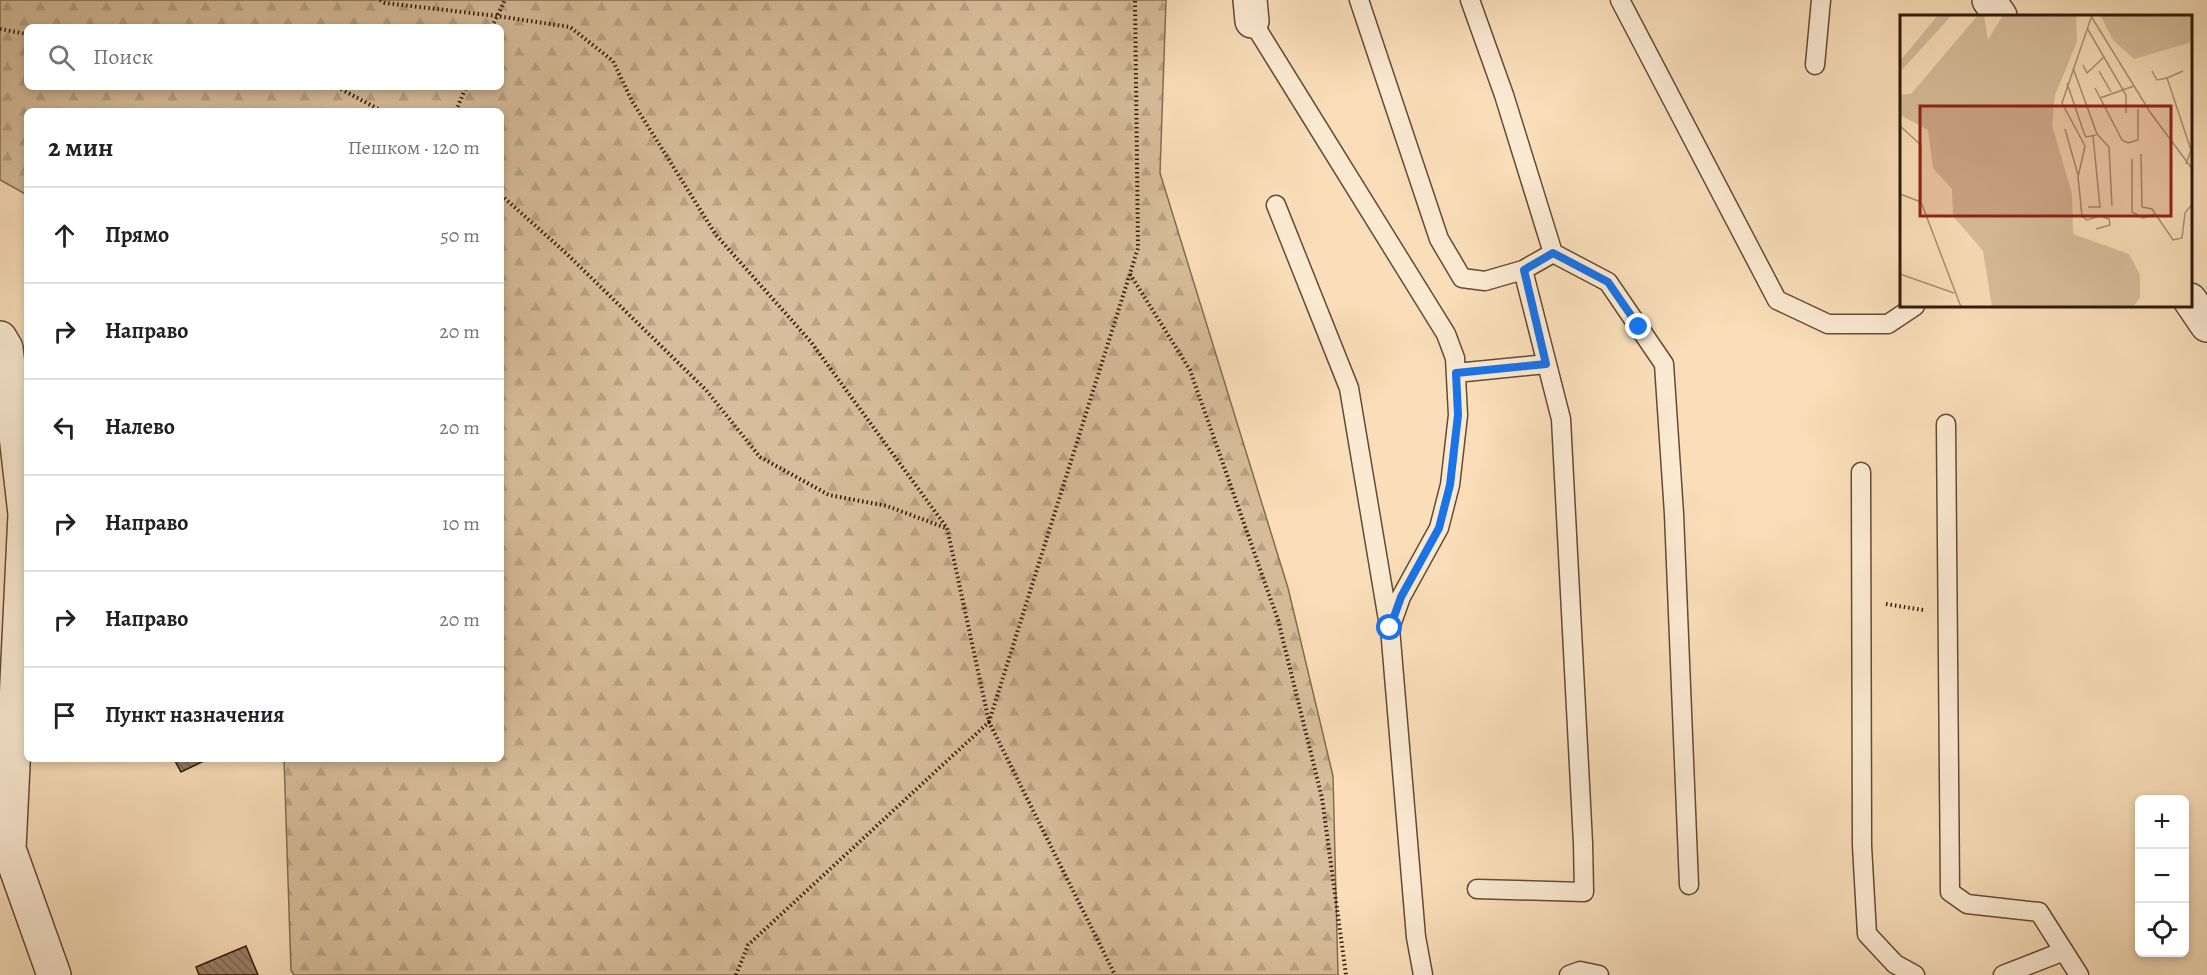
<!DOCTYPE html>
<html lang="ru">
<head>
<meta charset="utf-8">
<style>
  :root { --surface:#fff; --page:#f6f6f6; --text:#202124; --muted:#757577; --line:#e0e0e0 }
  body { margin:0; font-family:Alegreya,serif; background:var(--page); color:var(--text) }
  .controls { position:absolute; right:18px; bottom:18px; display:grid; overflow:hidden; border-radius:9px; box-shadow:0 3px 9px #0003 }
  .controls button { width:54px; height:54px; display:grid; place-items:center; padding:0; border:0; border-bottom:2px solid var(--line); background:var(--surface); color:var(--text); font:30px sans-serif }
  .stop { position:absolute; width:18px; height:18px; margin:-14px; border:4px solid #1a73e8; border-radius:50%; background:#fff }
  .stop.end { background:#1a73e8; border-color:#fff; box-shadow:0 2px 6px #0008 }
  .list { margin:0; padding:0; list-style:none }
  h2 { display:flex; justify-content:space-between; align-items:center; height:78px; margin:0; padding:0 24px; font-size:26px }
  h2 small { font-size:20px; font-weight:400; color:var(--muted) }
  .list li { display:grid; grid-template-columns:39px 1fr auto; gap:18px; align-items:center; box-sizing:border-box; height:96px; padding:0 24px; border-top:2px solid var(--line) }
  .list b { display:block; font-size:22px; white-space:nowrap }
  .list em { font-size:20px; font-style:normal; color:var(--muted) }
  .icon { flex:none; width:33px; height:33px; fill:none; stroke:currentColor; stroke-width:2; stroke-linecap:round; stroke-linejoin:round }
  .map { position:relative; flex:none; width:2207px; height:975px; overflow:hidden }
  .search { position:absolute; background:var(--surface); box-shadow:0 3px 9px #0003; left:24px; top:24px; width:480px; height:66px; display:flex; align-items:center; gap:15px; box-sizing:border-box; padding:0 21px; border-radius:9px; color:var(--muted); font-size:22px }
  .panel { position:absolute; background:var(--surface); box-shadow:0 3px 9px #0003; left:24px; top:108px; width:480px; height:654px; border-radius:9px }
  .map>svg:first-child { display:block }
</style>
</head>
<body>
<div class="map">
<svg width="2207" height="975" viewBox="0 0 2207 975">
  <defs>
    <pattern id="forest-firs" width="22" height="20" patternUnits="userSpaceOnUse" patternTransform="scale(1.5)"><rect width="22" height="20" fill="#d7bd9b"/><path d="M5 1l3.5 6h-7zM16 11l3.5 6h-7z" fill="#b9a284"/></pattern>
    <pattern id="building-back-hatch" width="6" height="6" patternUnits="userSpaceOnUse" patternTransform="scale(1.5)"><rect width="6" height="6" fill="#9a8065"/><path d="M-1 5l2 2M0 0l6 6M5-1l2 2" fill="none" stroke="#7e6851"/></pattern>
  </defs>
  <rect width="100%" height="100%" fill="#f9deb9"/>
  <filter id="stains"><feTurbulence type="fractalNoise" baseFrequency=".00333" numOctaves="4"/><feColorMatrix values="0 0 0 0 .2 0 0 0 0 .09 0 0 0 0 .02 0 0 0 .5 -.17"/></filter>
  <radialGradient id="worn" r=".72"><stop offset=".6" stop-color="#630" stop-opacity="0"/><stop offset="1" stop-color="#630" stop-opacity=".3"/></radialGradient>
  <path fill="url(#forest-firs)" stroke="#856c52" stroke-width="1.5" fill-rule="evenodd" d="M0,0h1166l-6,173 128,415 45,188 5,199h-1044l-3,-5 -7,-211h217v-648h-474v84l-27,-15zM27,27h474v60h-474z"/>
  <path fill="url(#building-back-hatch)" stroke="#331a09" stroke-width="1.5" d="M174,759h34l-27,13z
    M246,946l12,29h-59l-3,-8z"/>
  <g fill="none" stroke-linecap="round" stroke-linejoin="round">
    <defs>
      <path id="service" d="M1359,0l80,239 23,39 23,3 38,-11 30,-17
        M1470,0l34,95 49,158 55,29 56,82 10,150 15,371
        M1620,0l157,300 51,24h60l27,-18
        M1252,21l194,313 9,24 3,57 -8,70 -11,43 -38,69 -11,31 26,309 7,38
        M1815,65l6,-65
        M1276,205l73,183 40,238
        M1456,373l90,-9
        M1946,424l4,468 17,12 72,8 40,63
        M1861,472l1,374 5,88 28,30 20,11
        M1477,889l107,3 -1,-49 -22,-424 -38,-149
        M1569,975l11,-4 19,4
        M2003,975l61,-24"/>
      <path id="minor" d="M1250,0l2,21
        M0,338l6,10 19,166 -16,335 45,126"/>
      <path id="tertiary" d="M1989,0l11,16
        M2190,300l17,25"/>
    </defs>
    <use href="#service" stroke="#644b35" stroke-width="21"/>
    <use href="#minor" stroke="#644b35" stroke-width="36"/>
    <use href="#tertiary" stroke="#644b35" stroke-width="36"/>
    <path stroke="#331a09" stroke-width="4" stroke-dasharray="1.5 3" stroke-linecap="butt" d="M380,0l5,3 112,13 73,11 43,34 19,40 84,134 95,107 136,186 42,194 149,-474 -3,-248
      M492,27l13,-27
      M0,29l27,5
      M337,87l45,24
      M456,111l10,-24
      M501,195l66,59 139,136 54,67 69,38 58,11 59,22
      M1130,274l60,96 88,250 44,178 24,177
      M1886,604l37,6
      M736,975l12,-30 241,-223 126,253"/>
    <use href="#service" stroke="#fbead2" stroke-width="18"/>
    <use href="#minor" stroke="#fbead2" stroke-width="33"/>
    <use href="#tertiary" stroke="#fbead2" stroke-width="33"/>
  </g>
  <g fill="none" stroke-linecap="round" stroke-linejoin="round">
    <path stroke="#1a73e8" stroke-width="8" d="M1390,628l11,-31 38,-69 11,-43 8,-70 -2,-42 90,-9 -22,-94 29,-17 55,29 31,45"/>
  </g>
  <g transform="translate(1900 15)">
    <rect width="292" height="292" fill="#f9deb9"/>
    <path d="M38,0h14l-52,57v-11zM78,0h6l4,25 15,-25h73l1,27 -22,53 -3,30 20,69 1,40 56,20 11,21v23l-7,9h-141l-9,-56 -30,-35 -1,-27 -19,-21 -5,-38 -28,-15v-20l11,-1z" fill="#d7bd9b"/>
    <path d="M200,0h92v27l-58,17 -21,-19z" fill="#d7bd9b"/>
    <path fill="none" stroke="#aa9073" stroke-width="1.5" d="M191,1l59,96 43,58M191,3l-29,85 23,43 -7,31 4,39 5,4 13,-4 9,3 1,6 -14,4M187,13l39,67v18M183,50l4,8 17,-16M173,53l24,66 12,13 3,59M199,56l12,21M252,56l5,9 10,-2M283,56l-16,7 24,72 -5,14M167,68l17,50 2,4 10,-2M195,73l27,52 6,3 10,-3v-31M200,83l34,-12M0,111l21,19v57l40,105M165,114l13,46M241,139l1,53 10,2 21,31 9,-2 3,-25 8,-10M232,144v53l11,6 12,-4M0,179l21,8M188,192h12l-7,-71M0,259l54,19"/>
    <path fill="#8f2418" fill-opacity="0.15" stroke="#8f2418" stroke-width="3" d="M20,91h251v110h-251z"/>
    <rect width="292" height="292" fill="none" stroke="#331a09" stroke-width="3"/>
  </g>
  <rect width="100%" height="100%" filter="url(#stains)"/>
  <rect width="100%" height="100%" fill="url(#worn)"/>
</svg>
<div class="controls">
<button>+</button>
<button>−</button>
<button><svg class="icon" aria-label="locate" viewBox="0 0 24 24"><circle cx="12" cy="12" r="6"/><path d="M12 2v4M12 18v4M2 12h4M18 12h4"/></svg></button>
</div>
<div class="stop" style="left:1390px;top:628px"></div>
<div class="stop end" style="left:1639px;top:327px"></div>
<div class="search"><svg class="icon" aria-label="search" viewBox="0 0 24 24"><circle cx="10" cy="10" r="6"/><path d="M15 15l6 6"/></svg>Поиск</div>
<section class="panel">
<h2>2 мин<small>Пешком · 120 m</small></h2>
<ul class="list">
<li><svg class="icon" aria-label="ahead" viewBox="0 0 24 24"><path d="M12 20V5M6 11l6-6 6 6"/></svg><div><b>Прямо</b></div><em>50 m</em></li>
<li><svg class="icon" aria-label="right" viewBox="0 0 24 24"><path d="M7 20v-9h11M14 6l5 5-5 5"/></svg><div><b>Направо</b></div><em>20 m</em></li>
<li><svg class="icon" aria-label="left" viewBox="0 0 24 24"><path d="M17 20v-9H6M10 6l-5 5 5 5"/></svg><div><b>Налево</b></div><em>20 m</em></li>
<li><svg class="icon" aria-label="right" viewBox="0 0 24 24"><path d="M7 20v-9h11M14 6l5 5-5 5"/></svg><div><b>Направо</b></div><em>10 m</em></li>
<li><svg class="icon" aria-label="right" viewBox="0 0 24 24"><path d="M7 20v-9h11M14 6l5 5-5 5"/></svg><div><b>Направо</b></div><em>20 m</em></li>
<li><svg class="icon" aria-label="arrive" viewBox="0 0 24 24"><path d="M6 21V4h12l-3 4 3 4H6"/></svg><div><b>Пункт назначения</b></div></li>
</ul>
</section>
</div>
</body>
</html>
